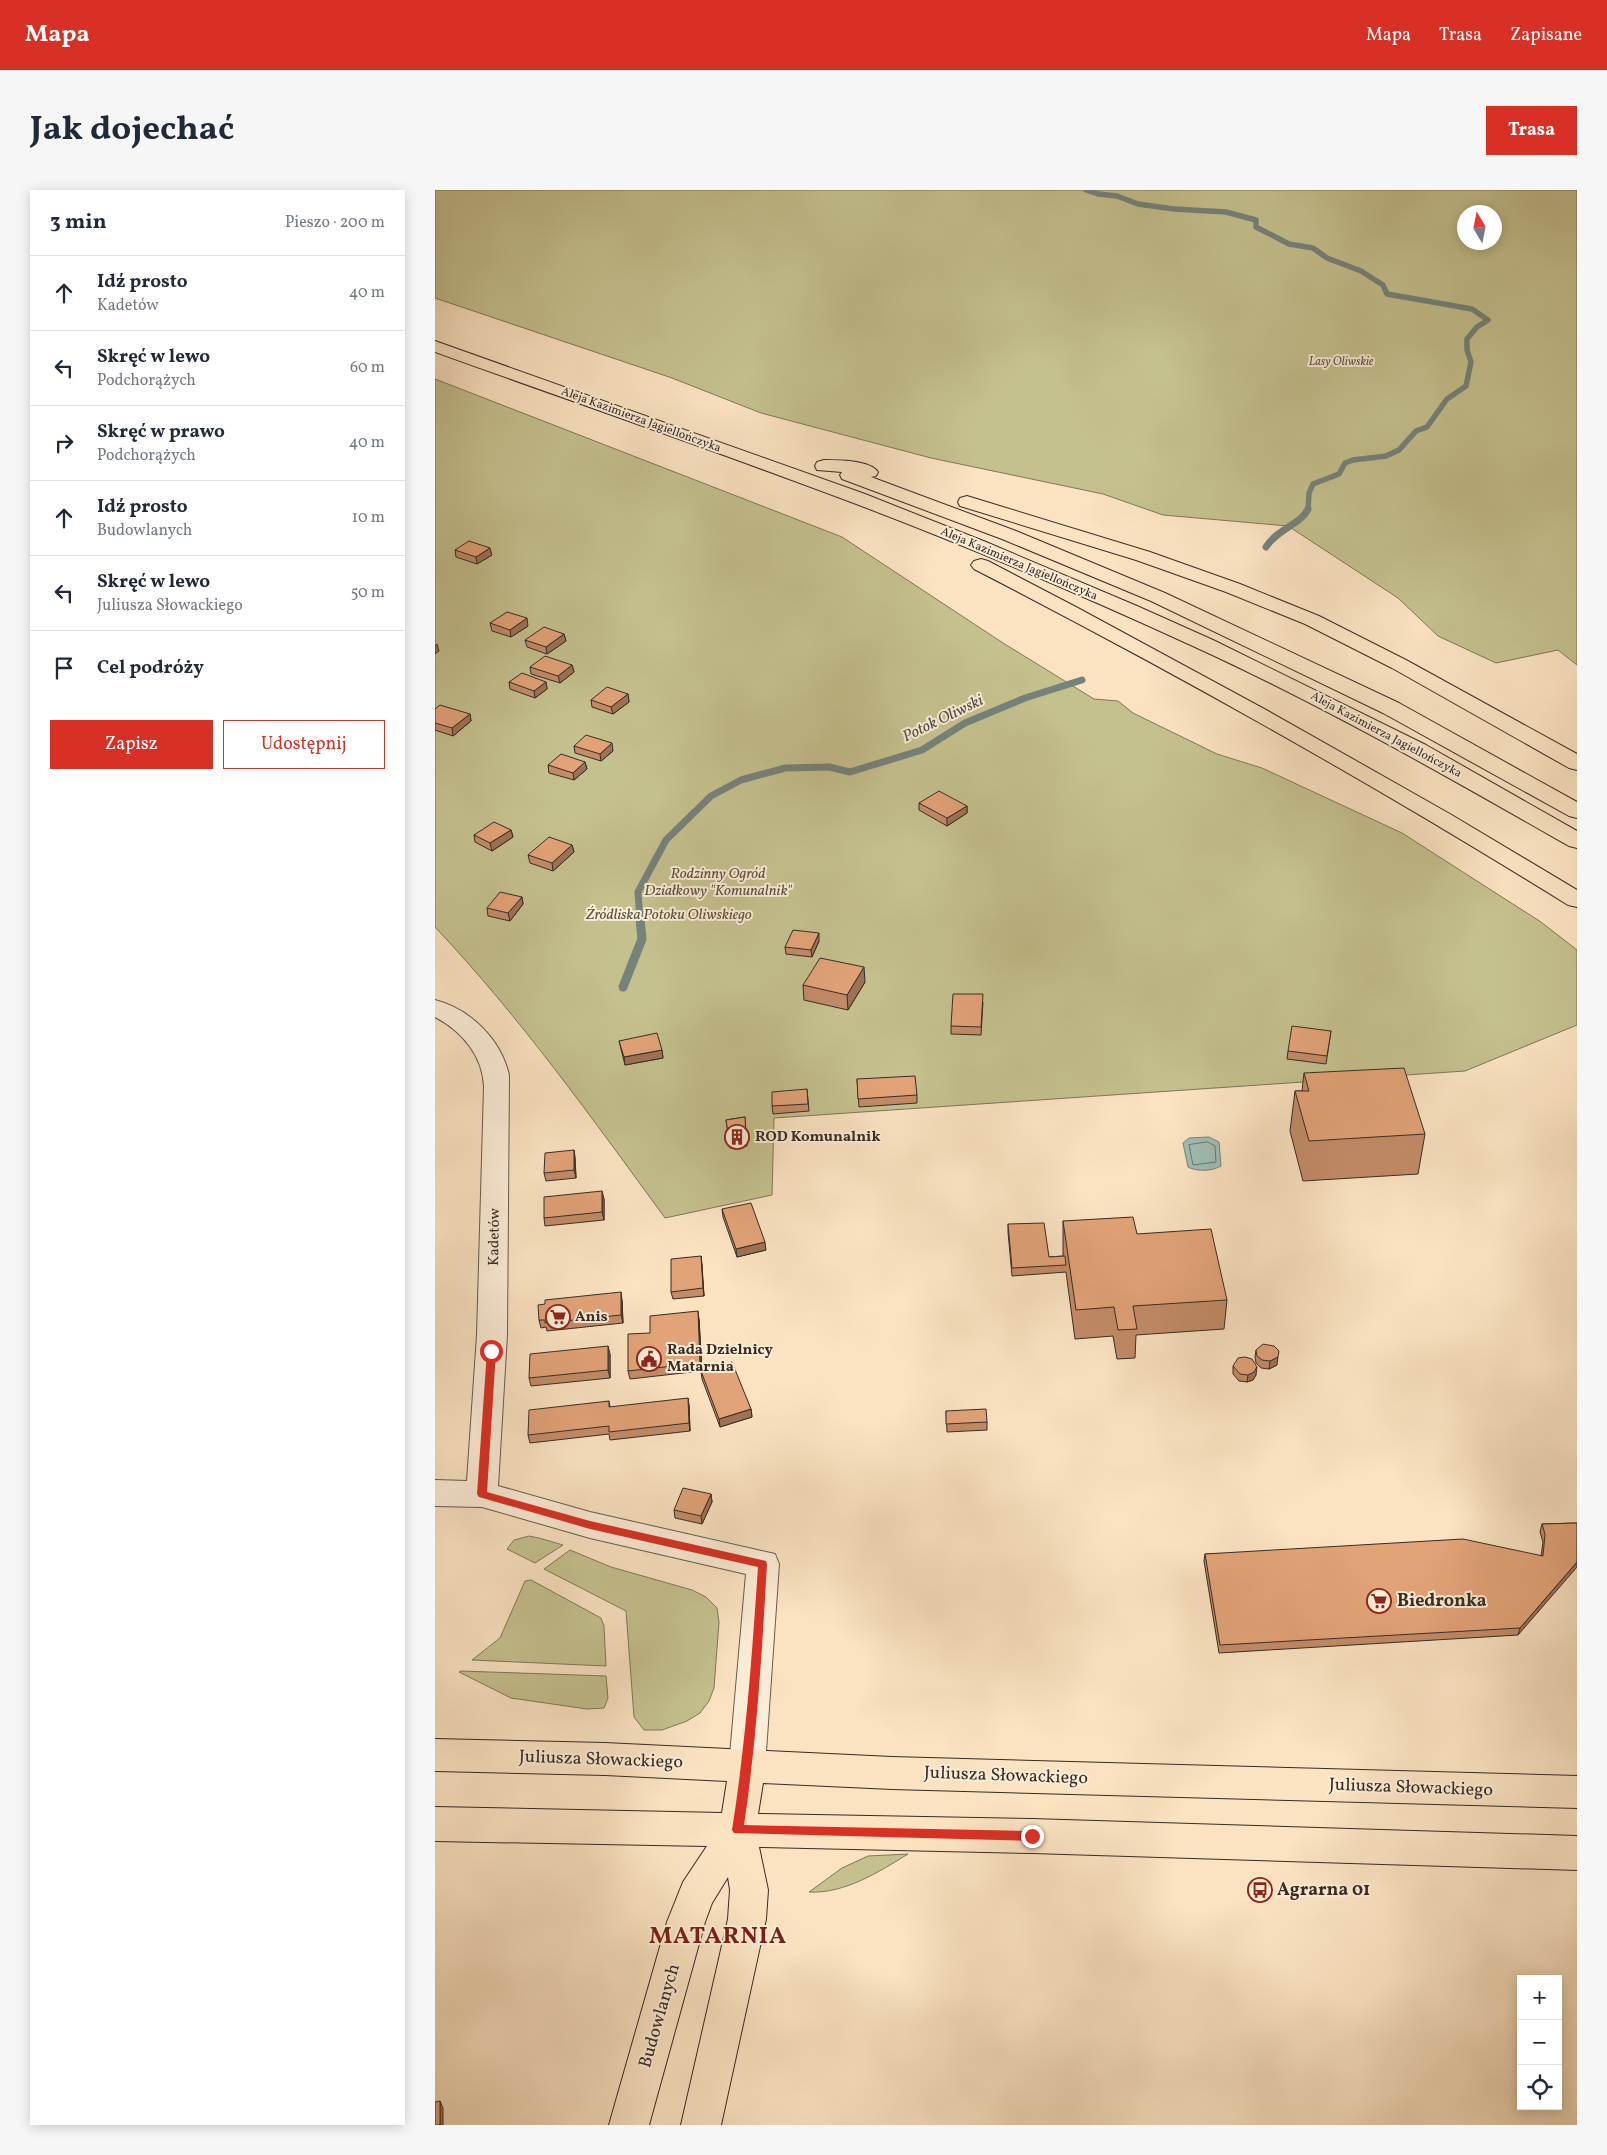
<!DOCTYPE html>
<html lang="pl">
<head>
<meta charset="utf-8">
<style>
  :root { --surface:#fff; --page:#f6f6f7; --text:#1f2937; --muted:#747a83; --line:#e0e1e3; --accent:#d93025 }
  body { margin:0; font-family:Vollkorn,serif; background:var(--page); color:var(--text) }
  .controls { position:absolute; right:15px; bottom:15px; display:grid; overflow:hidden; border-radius:0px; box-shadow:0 2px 12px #0003 }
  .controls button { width:45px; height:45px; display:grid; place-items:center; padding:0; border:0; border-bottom:1px solid var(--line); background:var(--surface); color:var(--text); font:25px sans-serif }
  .compass { position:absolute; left:1022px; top:15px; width:45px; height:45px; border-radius:50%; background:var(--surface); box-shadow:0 2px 12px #0003; rotate:350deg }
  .stop { position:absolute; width:15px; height:15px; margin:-11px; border:4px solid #d93025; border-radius:50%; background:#fff }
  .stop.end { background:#d93025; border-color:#fff; box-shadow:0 1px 5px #0008 }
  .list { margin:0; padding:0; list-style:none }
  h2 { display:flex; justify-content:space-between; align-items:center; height:65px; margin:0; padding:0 20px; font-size:21px }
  h2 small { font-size:16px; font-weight:400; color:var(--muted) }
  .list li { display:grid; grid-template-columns:32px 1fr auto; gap:15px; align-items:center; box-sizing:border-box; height:75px; padding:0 20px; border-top:1px solid var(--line) }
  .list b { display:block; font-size:19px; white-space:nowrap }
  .list p { margin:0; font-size:16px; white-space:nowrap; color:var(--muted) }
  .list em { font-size:16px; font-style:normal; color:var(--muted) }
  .actions { display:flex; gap:10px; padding:15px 20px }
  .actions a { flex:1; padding:11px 0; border:1px solid var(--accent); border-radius:0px; text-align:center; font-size:18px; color:var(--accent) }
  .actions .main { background:var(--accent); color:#fff }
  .icon { flex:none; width:28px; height:28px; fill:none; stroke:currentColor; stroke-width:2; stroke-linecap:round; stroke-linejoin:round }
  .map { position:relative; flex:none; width:1142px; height:1935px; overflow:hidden; border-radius:0px }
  header { display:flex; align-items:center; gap:30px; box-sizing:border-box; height:70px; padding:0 25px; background:var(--accent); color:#fff }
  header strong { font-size:24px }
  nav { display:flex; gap:28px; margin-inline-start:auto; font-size:18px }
  .intro { display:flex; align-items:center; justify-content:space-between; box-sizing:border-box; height:120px; padding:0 30px }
  h1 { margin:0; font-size:35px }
  .button { padding:12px 22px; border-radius:0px; background:var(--accent); color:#fff; font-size:18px; font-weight:700 }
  main { display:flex; gap:30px; padding:0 30px }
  aside { flex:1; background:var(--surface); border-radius:0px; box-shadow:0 2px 12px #0003 }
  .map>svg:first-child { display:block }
</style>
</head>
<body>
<header>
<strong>Mapa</strong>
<nav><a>Mapa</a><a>Trasa</a><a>Zapisane</a></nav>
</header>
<div class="intro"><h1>Jak dojechać</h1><a class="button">Trasa</a></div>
<main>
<aside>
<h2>3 min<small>Pieszo · 200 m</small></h2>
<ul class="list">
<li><svg class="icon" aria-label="ahead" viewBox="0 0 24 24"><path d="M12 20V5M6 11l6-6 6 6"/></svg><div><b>Idź prosto</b><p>Kadetów</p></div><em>40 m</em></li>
<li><svg class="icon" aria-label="left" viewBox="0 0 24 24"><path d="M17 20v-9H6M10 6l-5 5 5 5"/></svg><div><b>Skręć w lewo</b><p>Podchorążych</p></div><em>60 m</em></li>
<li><svg class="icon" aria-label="right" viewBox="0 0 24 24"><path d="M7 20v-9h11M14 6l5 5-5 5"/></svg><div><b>Skręć w prawo</b><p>Podchorążych</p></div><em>40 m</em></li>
<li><svg class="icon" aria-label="ahead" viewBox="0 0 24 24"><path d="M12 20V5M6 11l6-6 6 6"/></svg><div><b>Idź prosto</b><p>Budowlanych</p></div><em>10 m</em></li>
<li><svg class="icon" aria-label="left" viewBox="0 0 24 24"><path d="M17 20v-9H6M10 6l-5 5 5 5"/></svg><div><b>Skręć w lewo</b><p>Juliusza Słowackiego</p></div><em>50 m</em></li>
<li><svg class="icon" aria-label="arrive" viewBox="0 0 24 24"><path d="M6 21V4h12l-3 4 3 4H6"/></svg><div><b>Cel podróży</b></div></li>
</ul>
<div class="actions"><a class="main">Zapisz</a><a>Udostępnij</a></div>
</aside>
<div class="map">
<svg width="1142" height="1935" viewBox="0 0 1142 1935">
  <rect width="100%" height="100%" fill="#fbe3c2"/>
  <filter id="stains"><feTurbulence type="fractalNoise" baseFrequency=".004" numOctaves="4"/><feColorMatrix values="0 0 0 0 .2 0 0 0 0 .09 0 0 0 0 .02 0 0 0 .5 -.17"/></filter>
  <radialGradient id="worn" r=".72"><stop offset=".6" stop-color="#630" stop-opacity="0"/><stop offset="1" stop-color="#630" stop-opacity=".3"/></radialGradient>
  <path fill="#c5c18f" stroke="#7e765a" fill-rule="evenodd" d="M0,0h1142v475l-19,-15 -62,13 -58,-27 -40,-38 -110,-72 -125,-11 -60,-21 -172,-36 -170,-45 -89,-35 -237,-80zM1030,22h30v30h-30z
    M0,189l407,158 161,106 91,56 24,2 15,12 84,41 45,14 140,65 139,89 36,28v75l-112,46 -691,47 -2,77 -107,23c-73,-100 -145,-201 -230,-291z
    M94,1346l10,2 24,7 -28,18 -28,-14 7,-9z
    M135,1360l41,17 81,23 14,7 11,11 2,14 -5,66 -5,13 -9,12 -13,8 -25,9h-18l-10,-13 -8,-106 -82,-42z
    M96,1390l70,38 3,8 2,40 -134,-6 28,-22 25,-57z
    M26,1481l145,5 2,22 -4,10 -17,1 -76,-11 -52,-26z
    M473,1664c-29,18 -64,40 -99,38l33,-24 26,-12z"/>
  <path fill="#9fbeb5" stroke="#75837b" d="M774,947l10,5 2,24c-8,5 -24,6 -33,1l-5,-24 6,-5z"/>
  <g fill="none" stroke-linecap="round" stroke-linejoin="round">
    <path stroke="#6b746d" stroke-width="1" d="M773,952l7,4 1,16 -23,3 -4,-20z"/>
    <path stroke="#75837b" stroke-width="5.5" d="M651,0l12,4 19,2 21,8 36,5 52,3 30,8v7l33,17 24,4 14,10 34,13 22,14 4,9 85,15 16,11 -11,7 -10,12v11l4,12 -5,24 -19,13 -20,28 -11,4 -17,19 -13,6 -33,4 -8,3 -6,11 -26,10 -4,9 -1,17"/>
    <path stroke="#75837b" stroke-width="7" d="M831,357c10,-17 35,-23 42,-38
      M205,731l-2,-29 28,-52 45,-44 30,-16 44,-12 44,-1 21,5 72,-22 43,-27 60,-25 57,-18"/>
    <path stroke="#75837b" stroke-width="9" d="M188,797l19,-48 -2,-20"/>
    <defs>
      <path id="minor" d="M0,810c35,9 66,39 74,75l-2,260 -9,151 92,26 185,42 4,10 -14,202 -5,11 -13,5 -13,-5 -5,-11 17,-192 -156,-36 -108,-31 -47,-1v-26l32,1 10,-146 7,-248c-1,-31 -22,-56 -49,-70z"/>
      <path id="major" d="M0,1549l170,4 287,14 685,19v32l-685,-19 -129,-6 -5,31 274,5 545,17v34l-545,-17 -273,-6 9,43 -2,29 -45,206h-40l47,-206 2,-29 -2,-13 -16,26 -7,19 -56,203h-40l58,-203 16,-40 24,-36 -272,-5v-34l287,6 5,-32 -122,-6 -170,-4z"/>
      <path id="highway" d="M0,151l430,153 121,48 151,64 76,34 213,105 151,86v17l-8,-2c-123,-70 -245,-140 -374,-199 -113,-52 -228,-101 -344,-145 -138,-52 -277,-100 -416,-150z
        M389,270c14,0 46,0 54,12l-2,4 -5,1 145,54 149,62 234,110 178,99v16l-8,-2 -186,-103 -232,-112 -149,-62 -160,-60 -2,-4 2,-3 -25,-2 -2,-4 2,-4z
        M532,306l183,56 90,32 79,32 87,44 171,94v16l-8,-2 -177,-100 -87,-44 -79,-32 -90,-32 -176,-54 -2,-4 2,-4z
        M546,369l7,2 88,46 192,104 182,103 127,76v17l-9,-2c-193,-120 -392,-232 -594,-336l-3,-4 3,-4z"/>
    </defs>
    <use href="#minor" stroke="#68594c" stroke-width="2"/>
    <use href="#major" stroke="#372b25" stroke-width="2"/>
    <use href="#highway" stroke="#372b25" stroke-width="2"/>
    <use href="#minor" fill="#fcedd7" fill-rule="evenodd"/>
    <use href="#major" fill="#fbe3c2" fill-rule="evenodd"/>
    <use href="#highway" fill="#fbe3c2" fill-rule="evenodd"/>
  </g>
  <path fill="#c38c68" stroke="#372b25" d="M20,360l37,5 -15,9 -21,-7z
    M55,433l38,3 -17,11 -19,-6z
    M129,444l2,7 -19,13 -20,-7 -2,-7z
    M137,475l2,7 -14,11 -29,-9 -1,-7z
    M74,492h37l1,7 -12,9 -25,-9z
    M193,504l1,8 -16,12 -21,-7 -1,-7z
    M0,519l35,5 1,7 -18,15 -18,-6z
    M139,556l39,5 -12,10 -26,-8z
    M150,572l2,7 -13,11 -25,-7 -1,-8z
    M484,613l48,3v7l-20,13 -28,-16z
    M76,640l2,7 -21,14 -17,-9 -1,-7z
    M137,655l2,7 -21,19 -23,-8 -2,-8z
    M87,707l1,7 -13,17 -22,-5 -1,-8z
    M384,751l-7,16 -26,-3 -1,-7z
    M430,792l-17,28 -44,-10 -1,-15z
    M548,812l-2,33 -30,-1v-8z
    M896,841l-5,33 -39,-5 1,-8z
    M184,851l43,9 1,8 -38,7z
    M869,883l121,61 -7,40 -115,7 -13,-50 5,-40h7z
    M422,889l60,16v8l-58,4z
    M372,899l2,22 -36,3 -1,-8z
    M310,927l2,29 -17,2 -4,-28z
    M139,960l1,8 1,20 -30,3 -2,-8z
    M169,1009v21l-59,6 -1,-8z
    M287,1019l44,41 -29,7 -14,-40z
    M628,1031l74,13 90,66 -3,29 -88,6 -1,23 -18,1 -4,-23 -38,3 -9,-67 -54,4 -4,-44v-8l41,33 14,-1z
    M266,1066l3,40 -31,3 -2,-7z
    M187,1110l1,23 -76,8 -1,-4 -5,1 -2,-8z
    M264,1129l3,52 49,38 1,8 -32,10 -18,-48 -1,-8 -71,8 -2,-8 22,-38z
    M821,1160l21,15 -8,4 -8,-1 -5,-5 -1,-6z
    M175,1164v24l-79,8 -2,-8z
    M798,1176l23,9 -3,5 -6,2 -8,-1 -6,-7z
    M174,1211l1,6 79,-2 1,26 -80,9 -1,-6 -79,9 -2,-8z
    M511,1221l41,11v8l-40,2z
    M276,1304l1,8 -10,22 -27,-6 -1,-8z
    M1142,1333l-59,112 -299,18 -15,-92 1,-7 336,2 2,-14 -3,-10 2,-8z"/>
  <path fill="#9f7255" stroke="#372b25" d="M55,358l2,7 -15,9 -1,-7z
    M92,428l1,8 -17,11 -1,-7z
    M129,444l2,7 -19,13 -1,-7z
    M2,454l2,7 -4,3v-8z
    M137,475l2,7 -14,11 -2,-7z
    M111,492l1,7 -12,9 -1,-7z
    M193,504l1,8 -16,12 -2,-7z
    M35,524l1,7 -18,15 -1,-8z
    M177,553l1,8 -12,10 -1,-7z
    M150,572l2,7 -13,11 -1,-7z
    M532,616v7l-20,13v-8z
    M76,640l2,7 -21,14 -2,-8z
    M137,655l2,7 -21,19 -1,-8z
    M87,707l1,7 -13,17 -2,-8z
    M384,743v8l-7,16 -1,-7z
    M429,777l1,15 -17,28 -1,-15z
    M227,860l1,8 -38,7 -1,-8z
    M139,960l1,8 1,20 -2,-8z
    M167,1001l2,8v21l-2,-8z
    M330,1052l1,8 -29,7 -1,-8z
    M266,1066l1,8 2,32 -1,-8z
    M186,1102l1,8 1,23 -2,-8z
    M263,1121l1,8 3,52 -2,-8z
    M173,1156l2,8v24l-2,-8z
    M843,1167l-1,8 -8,4 1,-8z
    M822,1177l-1,8 -3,5 -6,2 1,-7z
    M253,1208l1,7 1,26 -1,-8z
    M316,1219l1,8 -32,10 -1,-8z
    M276,1304l1,8 -10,22 -1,-8z
    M1142,1372v5l-59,68 2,-7z
    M5,1911l3,7v17h-3z"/>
  <path fill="#e3a379" stroke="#372b25" d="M34,351l21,7 -14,9 -21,-7z
    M72,422l20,6 -17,12 -20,-7z
    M109,437l20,7 -18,13 -21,-7z
    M110,466l27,9 -14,11 -28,-9z
    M87,483l24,9 -12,9 -25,-9z
    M172,497l21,7 -17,13 -20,-7z
    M5,515l30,9 -18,14 -17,-5v-14z
    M151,545l26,8 -12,11 -26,-8z
    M126,564l24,8 -12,11 -25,-8z
    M504,601l28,15 -20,12 -28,-15z
    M59,632l17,8 -21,13 -16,-8z
    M114,647l23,8 -20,18 -24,-8z
    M65,702l22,5 -14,16 -21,-5z
    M358,740l26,3 -8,17 -26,-3z
    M385,768l44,9 -17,28 -44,-10z
    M518,804h30l-2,33 -30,-1z
    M857,836l39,5 -4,25 -39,-5z
    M222,843l5,17 -38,7 -5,-16z
    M969,878l21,66 -116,7 -14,-50h14l-5,-18z
    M480,886l2,19 -59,4 -1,-20z
    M372,899l1,15 -36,2v-14z
    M310,927l1,21 -17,2 -3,-20z
    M139,960v20l-30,3 1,-20z
    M167,1001v21l-58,6v-21z
    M316,1013l14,39 -29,7 -14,-40z
    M698,1027l4,17 74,-5 16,71 -94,6 4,23 -19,1 -4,-23 -38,3 -13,-89z
    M609,1033l5,34 16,-1 1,9 -54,3 -4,-44z
    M266,1066l2,32 -32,4v-33z
    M186,1102v23l-76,8v-3h-6l-1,-15 7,-1v-4z
    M263,1121l2,52 -72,8v-37l22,-1v-17z
    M828,1154l11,2 5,5 -1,6 -8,4 -8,-1 -5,-4 -1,-6z
    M173,1156v24l-79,8 1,-24z
    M810,1167l7,2 5,8 -3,5 -6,3 -8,-1 -7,-8 5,-8z
    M297,1172l19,47 -32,10 -18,-48z
    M253,1208l1,25 -80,9v-6l-81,9 1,-25 80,-9v6z
    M551,1219l1,13 -41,2v-13z
    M248,1298l28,6 -10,22 -27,-6z
    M1142,1333v39l-57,66 -300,17 -15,-91 258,-15 80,17 2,-22 -3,-10z
    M5,1911v24h-5v-23z"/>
  <path fill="#d93025" d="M56,1158l5,3 -9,141 103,29 176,40 1,3c-5,87 -10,174 -23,261l288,6 4,1 2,4 -2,4 -4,1 -298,-8 -2,-3c14,-88 20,-175 26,-263l-168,-38 -111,-32 -2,-3 10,-143z"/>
  <defs>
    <symbol id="building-ring" viewBox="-11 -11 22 22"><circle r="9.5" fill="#fcedd7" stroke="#8f2418" stroke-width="1.5"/><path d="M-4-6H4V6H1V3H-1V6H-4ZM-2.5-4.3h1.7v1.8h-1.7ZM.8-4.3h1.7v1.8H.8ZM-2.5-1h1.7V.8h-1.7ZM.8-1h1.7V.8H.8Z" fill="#8f2418"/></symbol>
    <symbol id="supermarket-ring" viewBox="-11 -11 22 22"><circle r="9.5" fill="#fcedd7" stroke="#8f2418" stroke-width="1.5"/><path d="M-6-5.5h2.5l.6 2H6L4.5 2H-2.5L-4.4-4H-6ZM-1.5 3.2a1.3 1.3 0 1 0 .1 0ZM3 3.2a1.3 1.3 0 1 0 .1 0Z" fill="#8f2418"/></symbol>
    <symbol id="civic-ring" viewBox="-11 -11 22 22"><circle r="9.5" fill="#fcedd7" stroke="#8f2418" stroke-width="1.5"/><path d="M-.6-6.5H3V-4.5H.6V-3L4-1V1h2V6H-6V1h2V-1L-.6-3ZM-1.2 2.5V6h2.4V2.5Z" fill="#8f2418"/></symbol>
    <symbol id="bus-ring" viewBox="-11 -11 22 22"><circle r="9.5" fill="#fcedd7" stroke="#8f2418" stroke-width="1.5"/><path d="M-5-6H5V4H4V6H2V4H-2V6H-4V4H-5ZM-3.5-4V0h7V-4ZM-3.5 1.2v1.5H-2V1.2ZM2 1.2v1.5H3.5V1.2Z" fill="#8f2418"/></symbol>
  </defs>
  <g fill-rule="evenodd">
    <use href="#building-ring" x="288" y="933" width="28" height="28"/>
    <use href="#supermarket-ring" x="109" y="1113" width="28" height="28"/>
    <use href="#civic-ring" x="200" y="1155" width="28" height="28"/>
    <use href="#supermarket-ring" x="930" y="1397" width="28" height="28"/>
    <use href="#bus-ring" x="811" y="1686" width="28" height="28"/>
  </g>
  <g text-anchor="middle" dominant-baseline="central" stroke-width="4" stroke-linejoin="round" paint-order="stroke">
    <g font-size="12" font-style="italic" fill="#5a5040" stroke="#fcedd7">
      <text x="906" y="172">Lasy Oliwskie</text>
    </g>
    <g font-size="12" fill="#372b25" stroke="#fcedd7">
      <text transform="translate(206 230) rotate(20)">Aleja Kazimierza Jagiellończyka</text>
      <text transform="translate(584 374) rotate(23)">Aleja Kazimierza Jagiellończyka</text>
      <text transform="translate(951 545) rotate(28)">Aleja Kazimierza Jagiellończyka</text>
    </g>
    <g font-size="15" font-style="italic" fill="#5a5040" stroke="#fcedd7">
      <text x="283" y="684">Rodzinny Ogród<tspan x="283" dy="17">Działkowy "Komunalnik"</tspan></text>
      <text x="234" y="725">Źródliska Potoku Oliwskiego</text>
    </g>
    <g font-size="15" font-weight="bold" fill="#372b25" stroke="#fcedd7" text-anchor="start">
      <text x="320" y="947">ROD Komunalnik</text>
      <text x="140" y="1127">Anis</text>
      <text x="232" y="1160">Rada Dzielnicy<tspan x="232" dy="17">Matarnia</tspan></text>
    </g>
    <g font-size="15" fill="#372b25" stroke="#fcedd7">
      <text transform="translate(60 1047) rotate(-89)">Kadetów</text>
    </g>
    <g font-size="16" font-style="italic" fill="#515049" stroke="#fcedd7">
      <text transform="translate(508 529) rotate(-26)">Potok Oliwski</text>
    </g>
    <g font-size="18" font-weight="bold" fill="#372b25" stroke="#fcedd7" text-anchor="start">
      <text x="962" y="1411">Biedronka</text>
      <text x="842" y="1700">Agrarna 01</text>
    </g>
    <g font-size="18" fill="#372b25" stroke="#fcedd7">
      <text transform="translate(166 1570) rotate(2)">Juliusza Słowackiego</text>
      <text transform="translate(571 1586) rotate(2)">Juliusza Słowackiego</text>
      <text transform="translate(976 1598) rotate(2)">Juliusza Słowackiego</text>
      <text transform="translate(225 1826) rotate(-74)">Budowlanych</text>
    </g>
    <g font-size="24" font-weight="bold" letter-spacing="1" fill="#7a1f14" stroke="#fcedd7">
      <text x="283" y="1747">MATARNIA</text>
    </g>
  </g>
  <rect width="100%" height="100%" filter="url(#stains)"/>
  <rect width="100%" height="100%" fill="url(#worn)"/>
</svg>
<div class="controls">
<button>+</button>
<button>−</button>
<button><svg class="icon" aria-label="locate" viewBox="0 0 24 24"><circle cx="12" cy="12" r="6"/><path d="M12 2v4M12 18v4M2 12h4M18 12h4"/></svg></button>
</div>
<svg class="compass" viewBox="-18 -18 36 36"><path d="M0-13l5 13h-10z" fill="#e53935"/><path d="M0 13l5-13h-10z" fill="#747a83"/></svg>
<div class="stop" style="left:56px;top:1161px"></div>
<div class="stop end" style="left:597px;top:1646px"></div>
</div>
</main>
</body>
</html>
